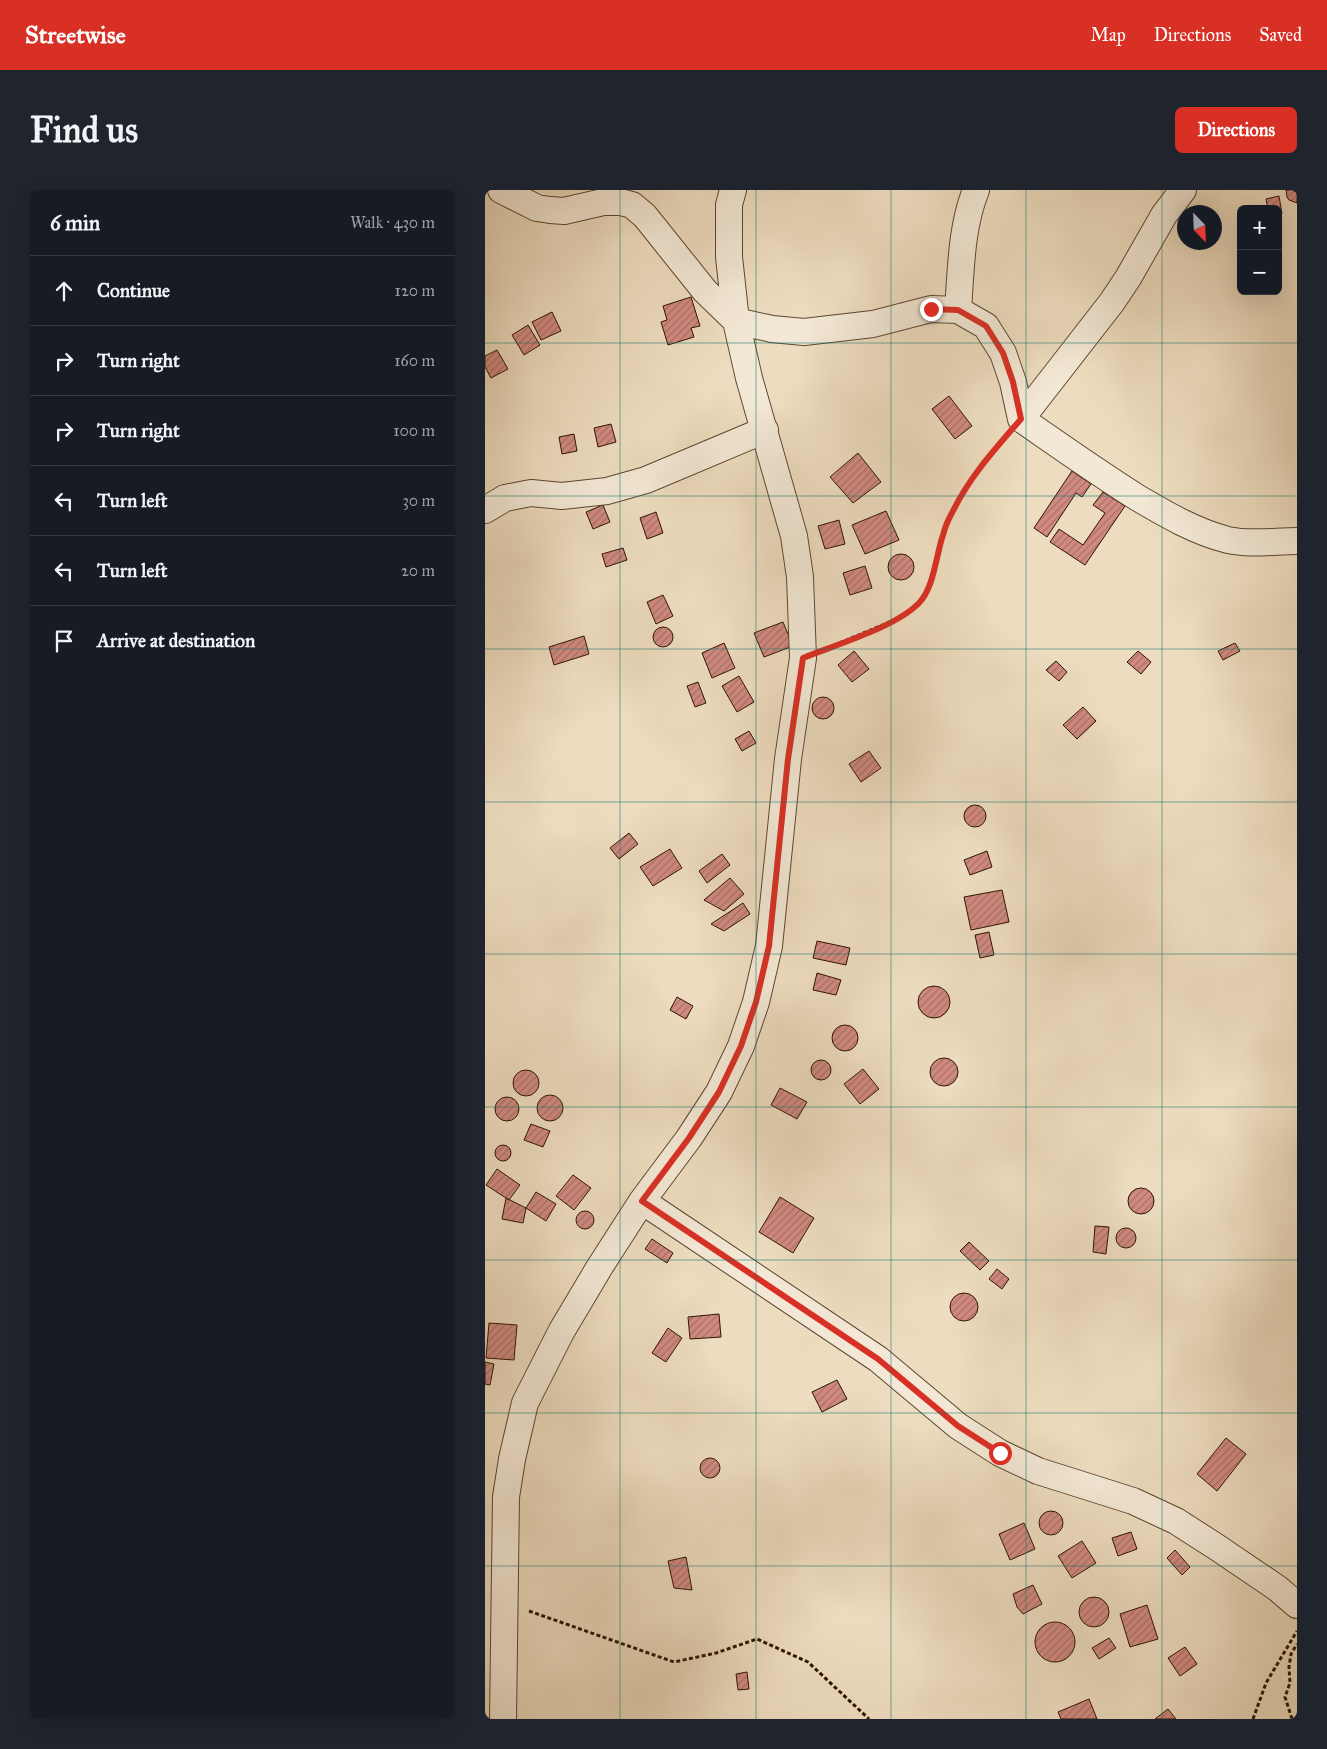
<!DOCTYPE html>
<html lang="en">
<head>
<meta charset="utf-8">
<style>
  :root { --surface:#171b24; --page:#20242c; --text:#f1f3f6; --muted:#9ea1a6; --line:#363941; --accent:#d93025 }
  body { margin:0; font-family:"IM FELL Great Primer",serif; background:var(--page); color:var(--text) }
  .controls { position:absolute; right:15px; top:15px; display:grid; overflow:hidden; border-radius:8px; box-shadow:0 5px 20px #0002 }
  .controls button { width:45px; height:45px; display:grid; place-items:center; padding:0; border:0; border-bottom:1px solid var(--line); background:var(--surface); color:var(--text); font:25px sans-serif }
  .compass { position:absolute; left:692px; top:15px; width:45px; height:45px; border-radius:50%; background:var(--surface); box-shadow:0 5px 20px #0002; rotate:157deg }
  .stop { position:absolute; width:15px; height:15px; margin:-11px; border:4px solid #d93025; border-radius:50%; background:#fff }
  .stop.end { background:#d93025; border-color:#fff; box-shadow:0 1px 5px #0008 }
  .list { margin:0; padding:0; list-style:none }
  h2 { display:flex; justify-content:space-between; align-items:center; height:65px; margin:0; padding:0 20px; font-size:21px }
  h2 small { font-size:16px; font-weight:400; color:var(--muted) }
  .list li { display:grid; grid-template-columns:32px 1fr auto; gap:15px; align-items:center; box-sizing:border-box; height:70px; padding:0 20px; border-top:1px solid var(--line) }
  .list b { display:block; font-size:19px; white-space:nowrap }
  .list em { font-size:16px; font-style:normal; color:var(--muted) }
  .icon { flex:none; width:28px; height:28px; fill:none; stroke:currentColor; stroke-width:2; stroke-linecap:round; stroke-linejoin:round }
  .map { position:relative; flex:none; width:812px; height:1529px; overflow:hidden; border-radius:8px }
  header { display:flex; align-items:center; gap:30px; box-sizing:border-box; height:70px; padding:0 25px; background:var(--accent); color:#fff }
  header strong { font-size:24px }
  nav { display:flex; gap:28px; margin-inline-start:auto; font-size:18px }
  .intro { display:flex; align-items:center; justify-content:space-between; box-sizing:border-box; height:120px; padding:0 30px }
  h1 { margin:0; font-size:35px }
  .button { padding:12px 22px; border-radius:8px; background:var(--accent); color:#fff; font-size:18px; font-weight:700 }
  main { display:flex; gap:30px; padding:0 30px }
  aside { flex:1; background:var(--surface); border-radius:8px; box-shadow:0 5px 20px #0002 }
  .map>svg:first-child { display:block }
</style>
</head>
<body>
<header>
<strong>Streetwise</strong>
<nav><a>Map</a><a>Directions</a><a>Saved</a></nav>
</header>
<div class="intro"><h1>Find us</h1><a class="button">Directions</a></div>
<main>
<aside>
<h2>6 min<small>Walk · 430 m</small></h2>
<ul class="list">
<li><svg class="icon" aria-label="ahead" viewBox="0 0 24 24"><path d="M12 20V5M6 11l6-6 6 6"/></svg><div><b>Continue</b></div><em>120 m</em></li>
<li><svg class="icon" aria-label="right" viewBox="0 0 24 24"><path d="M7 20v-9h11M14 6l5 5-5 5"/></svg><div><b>Turn right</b></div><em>160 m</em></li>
<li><svg class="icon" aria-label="right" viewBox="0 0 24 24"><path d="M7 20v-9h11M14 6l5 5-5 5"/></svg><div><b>Turn right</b></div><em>100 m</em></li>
<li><svg class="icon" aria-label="left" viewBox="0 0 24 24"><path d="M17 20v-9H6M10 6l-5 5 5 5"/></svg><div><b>Turn left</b></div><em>30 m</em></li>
<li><svg class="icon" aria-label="left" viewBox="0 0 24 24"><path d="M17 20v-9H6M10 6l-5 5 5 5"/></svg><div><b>Turn left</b></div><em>20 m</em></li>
<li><svg class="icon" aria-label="arrive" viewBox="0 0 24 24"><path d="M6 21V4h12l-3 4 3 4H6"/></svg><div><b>Arrive at destination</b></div></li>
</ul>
</aside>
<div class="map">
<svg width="812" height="1529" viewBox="0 0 812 1529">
  <defs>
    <pattern id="building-hatch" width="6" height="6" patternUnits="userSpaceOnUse" patternTransform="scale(1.25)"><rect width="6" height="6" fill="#d18a82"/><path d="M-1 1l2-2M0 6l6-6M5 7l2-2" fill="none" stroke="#aa7068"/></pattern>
  </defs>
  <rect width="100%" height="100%" fill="#eddcbf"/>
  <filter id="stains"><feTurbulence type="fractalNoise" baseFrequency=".004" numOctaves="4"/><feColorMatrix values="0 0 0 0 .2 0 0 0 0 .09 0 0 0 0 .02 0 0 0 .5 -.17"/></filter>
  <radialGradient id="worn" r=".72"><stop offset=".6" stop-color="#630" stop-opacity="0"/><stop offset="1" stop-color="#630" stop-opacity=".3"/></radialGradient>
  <path fill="url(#building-hatch)" stroke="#2d1401" d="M801,0h11v13l-8,-3 -2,-3z
    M794,6l3,18 -4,1v-6h-10l-2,-10z
    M206,107l9,29 -9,2 3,9 -26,8 -7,-23 6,-2 -4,-14z
    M67,122l9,19 -20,9 -9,-18z
    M43,135l12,20 -16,10 -12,-20z
    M12,160l11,19 -17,9 -6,-11v-11z
    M464,206l23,30 -17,13 -23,-30z
    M126,234l5,18 -18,5 -4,-19z
    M89,244l3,17 -15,3 -3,-17z
    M373,263l23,29 -28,21 -23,-26z
    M587,281l19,13 -9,13 -6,-4 -29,44 -13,-9z
    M618,302l22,14 -40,59 -35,-23 9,-13 24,16 22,-32 -12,-8z
    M118,315l7,17 -17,7 -7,-17z
    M401,321l13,29 -34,14 -13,-29z
    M171,322l7,21 -16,6 -7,-21z
    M354,330l6,24 -20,5 -7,-23z
    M138,358l4,12 -21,7 -4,-13z
    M403 377a13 13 0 1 1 26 0a13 13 0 1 1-26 0Z
    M380,376l7,22 -22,7 -7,-22z
    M178,405l10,21 -17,8 -9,-22z
    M298,432l10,24 -29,11 -10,-24z
    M168 447a10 10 0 1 1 20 0a10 10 0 1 1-20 0Z
    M99,446l5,18 -35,11 -5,-18z
    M239,453l11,25 -23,10 -10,-25z
    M750,453l5,8 -17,9 -5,-9z
    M369,461l15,18 -17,13 -14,-17z
    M653,461l13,11 -10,12 -14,-12z
    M571,471l11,11 -8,9 -13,-11z
    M254,486l15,26 -17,10 -15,-26z
    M213,492l8,21 -11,4 -8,-21z
    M327 518a11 11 0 1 1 22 0a11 11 0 1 1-22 0Z
    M598,517l13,14 -19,18 -14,-14z
    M264,541l7,12 -14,8 -7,-12z
    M384,561l12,17 -20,14 -12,-18z
    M479 626a11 11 0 1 1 22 0a11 11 0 1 1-22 0Z
    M144,643l9,11 -19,15 -9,-11z
    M185,659l12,19 -29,18 -13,-19z
    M502,661l5,16 -22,8 -6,-15z
    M237,664l8,11 -23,18 -8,-12z
    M245,688l14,16 -20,17 -20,-11z
    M517,700l7,32 -38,8 -7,-33z
    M258,713l7,11 -26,17 -13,-7z
    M504,742l5,23 -14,3 -5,-23z
    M332,751l33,7 -4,17 -33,-7z
    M332,783l24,7 -5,15 -23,-5z
    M433 812a16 16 0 1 1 32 0a16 16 0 1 1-32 0Z
    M192,807l16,9 -7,13 -16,-9z
    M347 848a13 13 0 1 1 26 0a13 13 0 1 1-26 0Z
    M445 882a14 14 0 1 1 28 0a14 14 0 1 1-28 0Z
    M326 880a10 10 0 1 1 20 0a10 10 0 1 1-20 0Z
    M378,879l16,20 -19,15 -16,-20z
    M28 893a13 13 0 1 1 26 0a13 13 0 1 1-26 0Z
    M295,898l27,14 -10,17 -26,-14z
    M52 918a13 13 0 1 1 26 0a13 13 0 1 1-26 0Z
    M10 919a12 12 0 1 1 24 0a12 12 0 1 1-24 0Z
    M46,934l19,7 -7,16 -19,-7z
    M10 963a8 8 0 1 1 16 0a8 8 0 1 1-16 0Z
    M12,979l23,16 -11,15 -23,-15z
    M88,985l18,13 -17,22 -18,-14z
    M643 1011a13 13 0 1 1 26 0a13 13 0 1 1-26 0Z
    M51,1002l20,12 -10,17 -20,-13z
    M295,1007l34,21 -21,35 -34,-21z
    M21,1008l20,10 -3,15 -21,-4z
    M91 1030a9 9 0 1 1 18 0a9 9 0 1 1-18 0Z
    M610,1036l14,1 -3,27 -13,-2z
    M631 1048a10 10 0 1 1 20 0a10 10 0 1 1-20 0Z
    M167,1049l21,14 -6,10 -22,-14z
    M484,1052l20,19 -9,9 -20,-19z
    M512,1079l12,10 -7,10 -13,-10z
    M465 1117a14 14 0 1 1 28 0a14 14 0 1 1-28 0Z
    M234,1124l2,23 -31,2 -2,-22z
    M4,1133l28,2 -3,35 -28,-2z
    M183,1138l14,10 -16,24 -14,-9z
    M0,1172l9,2 -4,21 -5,-1z
    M352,1190l10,19 -25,13 -10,-20z
    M741,1248l20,16 -29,37 -20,-17z
    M215 1278a10 10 0 1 1 20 0a10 10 0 1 1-20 0Z
    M554 1333a12 12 0 1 1 24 0a12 12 0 1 1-24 0Z
    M539,1333l11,26 -25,11 -11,-26z
    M646,1342l6,17 -19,7 -6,-18z
    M597,1351l14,22 -24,15 -14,-22z
    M690,1360l15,17 -8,8 -15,-17z
    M201,1367l6,33 -18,-2 -6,-27z
    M548,1395l9,19 -19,10 -6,-7 -4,-13z
    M594 1422a15 15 0 1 1 30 0a15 15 0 1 1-30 0Z
    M662,1415l11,34 -28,8 -10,-33z
    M550 1452a20 20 0 1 1 40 0a20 20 0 1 1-40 0Z
    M624,1448l7,10 -17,11 -7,-11z
    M700,1457l12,17 -17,12 -12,-18z
    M262,1482l2,17 -11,1 -2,-16z
    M604,1509l8,20h-36l-3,-7z
    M683,1519l8,10h-21z"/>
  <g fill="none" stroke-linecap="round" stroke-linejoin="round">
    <defs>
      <path id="minor" d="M16,0l36,18 13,2 14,1 39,-9h17l12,3 13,11 60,75 31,30 36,8 32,3 69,-8 58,-15 27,1 28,16 17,27 10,29 8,37c39,27 77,54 117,79 29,17 58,34 90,42 22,5 47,1 69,1
        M473,120c3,-40 3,-83 18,-120
        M536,229l91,-117 16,-24 36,-63 19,-25
        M0,320l20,-12 26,-5 31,3 45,-5 39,-11 119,-50
        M157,1011l236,158 80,67 42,27 38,18 95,30 43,20 39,25 62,42 20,17
        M18,1529l3,-222 6,-38 13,-56 36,-71 38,-64 43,-67 47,-63 30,-46 22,-46 15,-44 13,-56 19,-187 15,-101 -3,-81 -6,-41 -45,-158 -13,-57 -7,-64v-52l4,-15"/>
    </defs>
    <use href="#minor" stroke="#5d4630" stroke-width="28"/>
    <path stroke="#2d1401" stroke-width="3" stroke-dasharray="4 2.5" stroke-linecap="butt" d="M342,458l75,-31 18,-15 9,-14 14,-53 9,-23 26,-43 28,-32
      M44,1421l145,51 42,-9 41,-14 51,23 61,57
      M768,1529l13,-36 31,-52
      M807,1529l-7,-22 5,-14 -1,-16 2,-13 6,-10"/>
    <use href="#minor" stroke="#f3e8d5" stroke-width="26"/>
  </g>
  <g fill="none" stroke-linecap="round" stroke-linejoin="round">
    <path stroke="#d93025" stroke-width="6" d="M446,119l27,1 28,16 17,27 10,29 8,37c-25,29 -51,57 -68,92 -4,7 -8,16 -10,24 -7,20 -9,53 -24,68 -23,24 -84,42 -116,55l-15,101 -19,187 -13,56 -15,44 -22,46 -30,46 -47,63 236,158 80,67 42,27"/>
  </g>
  <path fill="none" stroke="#0f766e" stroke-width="1" stroke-opacity="0.55" d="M135,0v1529M271,0v1529M406,0v1529M541,0v1529M677,0v1529M0,153h812M0,306h812M0,459h812M0,612h812M0,764h812M0,917h812M0,1070h812M0,1223h812M0,1376h812"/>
  <rect width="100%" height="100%" filter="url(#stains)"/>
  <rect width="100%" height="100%" fill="url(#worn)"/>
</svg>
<div class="controls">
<button>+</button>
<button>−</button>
</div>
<svg class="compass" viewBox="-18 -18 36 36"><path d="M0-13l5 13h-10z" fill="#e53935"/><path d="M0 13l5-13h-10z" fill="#9ea1a6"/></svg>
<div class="stop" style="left:515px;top:1263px"></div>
<div class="stop end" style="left:446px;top:119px"></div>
</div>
</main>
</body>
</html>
